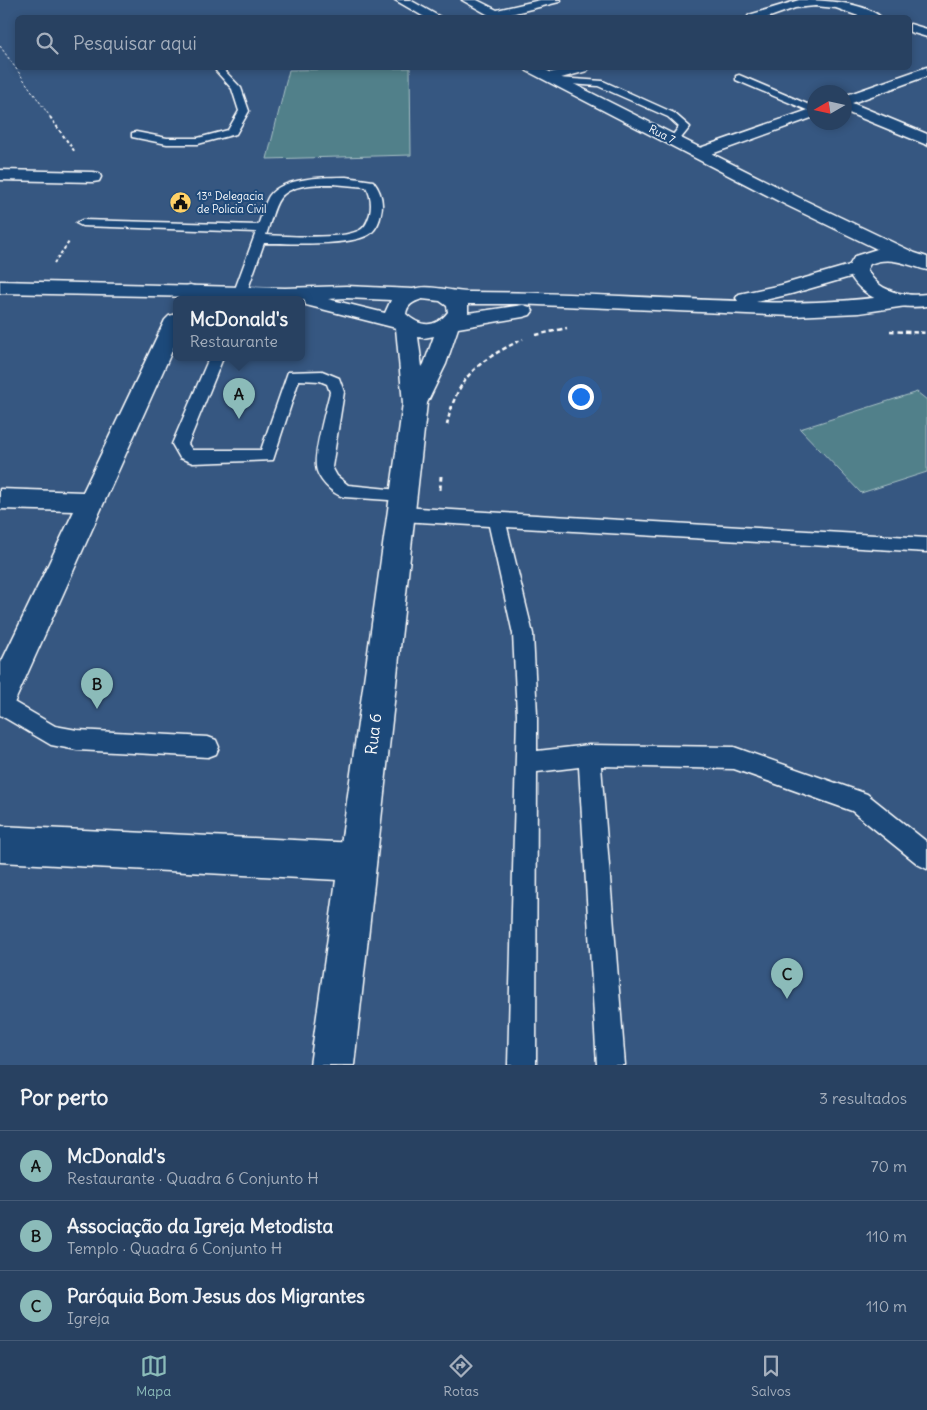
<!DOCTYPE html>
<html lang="pt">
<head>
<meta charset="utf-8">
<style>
  :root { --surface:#284161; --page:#304867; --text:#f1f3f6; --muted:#a5afbd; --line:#445a76; --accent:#8bbbb9 }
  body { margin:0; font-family:Delius,sans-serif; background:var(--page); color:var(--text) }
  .compass { position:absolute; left:807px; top:85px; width:45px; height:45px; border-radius:50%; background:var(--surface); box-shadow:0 2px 8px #0003; rotate:261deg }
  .you { position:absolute; left:580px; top:396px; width:18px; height:18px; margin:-12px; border:4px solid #fff; border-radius:50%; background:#1a73e8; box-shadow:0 0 0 8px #1a73e833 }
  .badge { display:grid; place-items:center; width:32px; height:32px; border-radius:50%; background:var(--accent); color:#111; font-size:16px; font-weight:700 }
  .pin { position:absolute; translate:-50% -41px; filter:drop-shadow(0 1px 2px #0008) }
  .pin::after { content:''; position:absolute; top:26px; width:18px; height:15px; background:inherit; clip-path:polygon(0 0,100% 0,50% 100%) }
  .popup { position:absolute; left:173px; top:296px; width:132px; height:65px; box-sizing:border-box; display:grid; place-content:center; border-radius:8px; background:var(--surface); filter:drop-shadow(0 1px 4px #0005); font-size:16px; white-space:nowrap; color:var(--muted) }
  .popup b { font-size:19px; color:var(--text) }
  .popup::after { content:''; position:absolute; left:50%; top:100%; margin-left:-10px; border:10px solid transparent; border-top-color:var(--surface) }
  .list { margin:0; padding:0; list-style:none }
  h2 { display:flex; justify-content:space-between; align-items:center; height:65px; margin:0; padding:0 20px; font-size:21px }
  h2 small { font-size:16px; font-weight:400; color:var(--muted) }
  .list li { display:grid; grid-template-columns:32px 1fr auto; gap:15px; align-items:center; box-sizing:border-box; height:70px; padding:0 20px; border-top:1px solid var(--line) }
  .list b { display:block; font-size:19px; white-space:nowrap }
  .list p { margin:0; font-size:16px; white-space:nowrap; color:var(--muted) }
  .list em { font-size:16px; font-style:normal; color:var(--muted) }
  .icon { flex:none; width:28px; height:28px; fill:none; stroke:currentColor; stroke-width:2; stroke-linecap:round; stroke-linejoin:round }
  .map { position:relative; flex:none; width:927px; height:1065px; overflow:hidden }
  .search { position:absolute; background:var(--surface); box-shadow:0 2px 8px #0003; left:15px; right:15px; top:15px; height:55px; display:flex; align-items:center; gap:12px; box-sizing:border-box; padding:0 18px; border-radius:8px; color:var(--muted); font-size:19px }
  .sheet { height:275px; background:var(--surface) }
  nav { display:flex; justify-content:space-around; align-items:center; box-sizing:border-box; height:70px; border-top:1px solid var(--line); background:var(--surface); font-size:14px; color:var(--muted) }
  nav a { display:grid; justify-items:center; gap:2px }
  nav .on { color:var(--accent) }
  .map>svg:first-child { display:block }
</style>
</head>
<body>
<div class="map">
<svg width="927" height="1065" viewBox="0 0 927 1065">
  <rect width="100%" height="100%" fill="#365781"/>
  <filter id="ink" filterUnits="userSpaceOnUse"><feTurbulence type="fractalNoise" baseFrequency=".02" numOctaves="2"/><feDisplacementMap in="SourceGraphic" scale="10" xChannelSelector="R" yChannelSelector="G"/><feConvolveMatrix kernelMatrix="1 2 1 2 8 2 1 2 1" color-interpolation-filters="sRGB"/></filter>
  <g filter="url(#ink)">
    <path fill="#51808a" stroke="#a8c0c4" d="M410,68l1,87 -144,4 22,-89z
      M917,392l10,8v72l-66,21 -61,-64z"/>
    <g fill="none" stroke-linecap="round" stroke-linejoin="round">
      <defs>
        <path id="service" d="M220,68l3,1 18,19 8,23 -13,23 -38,10h-31l-35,-7v-4l4,-1 31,6h31l30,-8 11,-19 -7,-22 -16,-18z
          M739,75l75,32v6l-78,-33v-4z
          M558,78l45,3 71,32 16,14 -12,15h-8l-1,-2 10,-13 -11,-10 -70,-31 -43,-3 -1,-2z
          M346,177l27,4c7,9 11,20 8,32 -1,7 -4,15 -10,20 -18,14 -84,10 -107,10l-20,57h-13l25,-68 -174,-6 -6,-3 6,-3 176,5c4,-9 6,-21 11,-29 13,-19 57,-19 77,-19zM333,184l33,3c5,8 6,17 4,27 -2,6 -4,13 -10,16 -19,10 -71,6 -94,5 4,-10 7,-28 14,-37 11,-14 37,-14 53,-14z
          M209,358h14l-35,86 4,6h69l27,-78 34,-1 17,7 5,14 -12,75 5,9 11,9 61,6 2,4 -2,4 -6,2 -59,-4c-12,-3 -27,-18 -28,-31 -2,-15 10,-57 14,-74l-3,-8 -7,-3 -21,-1 -26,80 -80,3 -13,-5 -8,-14z
          M401,507l526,31v14l-420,-25 26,107 4,81v36l52,-6 145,2 133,47 60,48v27l-8,-4 -67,-54 -118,-42 -133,-3 24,299h-28l-18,-298 -42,5 -1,293h-28l9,-350 -4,-81 -24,-108 -88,-5 -6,-2 -3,-5 3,-5z
          M0,694l55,32 22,4 131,7 8,3 3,7 -3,7 -8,3 -131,-7 -26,-5 -51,-30z"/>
        <path id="minor" d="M462,0h15l20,10 43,-10h21l-2,2 -52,13 3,3h-16z
          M799,0c23,0 66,2 83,18h-18l-28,-10 -21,-2 -20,2 -28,10h-20l2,-3z
          M910,24l17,5v8l-17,-5z
          M927,67v9l-75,27 75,31v11l-83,-34v-15z
          M569,68h20l-2,3 -37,10 -7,-4 2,-3z
          M814,108v9l-108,39h-12l-2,-3 2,-3z
          M0,170l93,2 6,1 2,4 -2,4 -6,1 -93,-2z
          M190,285l7,2 3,4 -4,9 -20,1 7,-14z
          M176,314v28l-165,368 -11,4v-49l74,-154 -74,-2v-20l83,3 82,-172 4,-4z
          M0,826l357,17 13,6 6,13 -6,13 -13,6 -357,-19z"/>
        <path id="tertiary" d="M857,263l7,2 3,4 -3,4 -73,21 -35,8c50,2 100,-1 150,-8l7,2 3,4 -3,4 -7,2 -47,7 -66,3 -277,-12h-48v9l55,-8 7,2 3,4 -3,4 -7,2 -65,11 -12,36 -19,39 -73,662h-44l93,-662 -7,-75 -90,-23 -2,-6 -304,-6v-12l285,7 61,-2 67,3c18,-5 38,3 57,3 89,0 179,6 268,9l-2,-3 3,-4 42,-9zM346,298l45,2 -6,13 -57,-14zM422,299l18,2 7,5 1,6c-13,17 -28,15 -42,2 1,-9 7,-12 16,-15zM434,336l-10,28 -2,3 -4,-30 6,1z"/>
        <path id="secondary" d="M395,0h15l32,18h-16z
          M525,68h17l256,129 117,56 12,4v13c-20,-5 -37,-15 -57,-6l-3,5c10,23 37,28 60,25v12c-31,4 -67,-6 -80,-37l8,-13 22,-7 -91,-44 -259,-134z"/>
      </defs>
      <use href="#service" stroke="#fff" stroke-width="3"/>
      <use href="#minor" stroke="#fff" stroke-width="3"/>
      <use href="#tertiary" stroke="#fff" stroke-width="3"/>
      <use href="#secondary" stroke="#fff" stroke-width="3"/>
      <path stroke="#fff" stroke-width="1" stroke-dasharray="2.5 2" stroke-linecap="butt" d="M0,46l51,72"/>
      <path stroke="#fff" stroke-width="2" stroke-dasharray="3 2.5" stroke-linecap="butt" d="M50,117l25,35
        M54,263l15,-21"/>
      <path stroke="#fff" stroke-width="2.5" stroke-dasharray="4.5 3" stroke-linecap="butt" d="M890,331l37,2
        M536,335l31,-7
        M447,425c10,-50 33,-65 76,-86"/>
      <path stroke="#fff" stroke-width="3" stroke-dasharray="5.5 4" stroke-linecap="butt" d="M440,490l1,-14"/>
      <use href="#service" fill="#1f4a7a" fill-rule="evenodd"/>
      <use href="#minor" fill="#1f4a7a" fill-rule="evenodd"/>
      <use href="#tertiary" fill="#1f4a7a" fill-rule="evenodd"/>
      <use href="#secondary" fill="#1f4a7a" fill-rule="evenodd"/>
    </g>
  </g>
  <defs>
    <symbol id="civic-disc" viewBox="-11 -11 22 22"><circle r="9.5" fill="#ffd166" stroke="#1f4a7a"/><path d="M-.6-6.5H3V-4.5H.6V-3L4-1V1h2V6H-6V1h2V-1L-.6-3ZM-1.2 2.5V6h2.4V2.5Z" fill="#111"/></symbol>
  </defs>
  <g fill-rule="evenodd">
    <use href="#civic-disc" x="168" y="190" width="25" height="25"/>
  </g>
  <g text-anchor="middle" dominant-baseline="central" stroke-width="4" stroke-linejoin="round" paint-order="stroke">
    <g font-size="11" fill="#fff" stroke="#1f4a7a">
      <text transform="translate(662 134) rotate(27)">Rua 7</text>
    </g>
    <g font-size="11" fill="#fff" stroke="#1f4a7a" text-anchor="start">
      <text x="197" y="196">13ª Delegacia<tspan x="197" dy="13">de Policia Civil</tspan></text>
    </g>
    <g font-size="16" fill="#fff" stroke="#1f4a7a">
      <text transform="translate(373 734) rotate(-83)">Rua 6</text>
    </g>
  </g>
</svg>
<svg class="compass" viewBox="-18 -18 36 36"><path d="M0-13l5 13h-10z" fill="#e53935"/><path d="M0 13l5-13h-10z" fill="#a5afbd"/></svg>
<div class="you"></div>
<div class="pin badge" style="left:239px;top:419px">A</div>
<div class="popup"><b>McDonald's</b>Restaurante</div>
<div class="pin badge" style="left:97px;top:709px">B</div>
<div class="pin badge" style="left:787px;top:999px">C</div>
<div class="search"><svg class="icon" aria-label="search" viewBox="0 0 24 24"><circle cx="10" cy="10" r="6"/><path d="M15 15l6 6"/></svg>Pesquisar aqui</div>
</div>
<section class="sheet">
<h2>Por perto<small>3 resultados</small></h2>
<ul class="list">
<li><span class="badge">A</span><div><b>McDonald's</b><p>Restaurante · Quadra 6 Conjunto H</p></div><em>70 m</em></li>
<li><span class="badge">B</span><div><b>Associação da Igreja Metodista</b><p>Templo · Quadra 6 Conjunto H</p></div><em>110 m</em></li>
<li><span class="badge">C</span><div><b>Paróquia Bom Jesus dos Migrantes</b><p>Igreja</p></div><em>110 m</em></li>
</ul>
</section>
<nav>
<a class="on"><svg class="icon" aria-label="map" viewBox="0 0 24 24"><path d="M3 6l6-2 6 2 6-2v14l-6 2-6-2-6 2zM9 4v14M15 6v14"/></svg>Mapa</a>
<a><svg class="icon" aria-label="directions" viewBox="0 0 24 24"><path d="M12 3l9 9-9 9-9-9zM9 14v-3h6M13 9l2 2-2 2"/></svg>Rotas</a>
<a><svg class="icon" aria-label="saved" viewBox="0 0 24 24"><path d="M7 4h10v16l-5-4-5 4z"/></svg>Salvos</a>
</nav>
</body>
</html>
